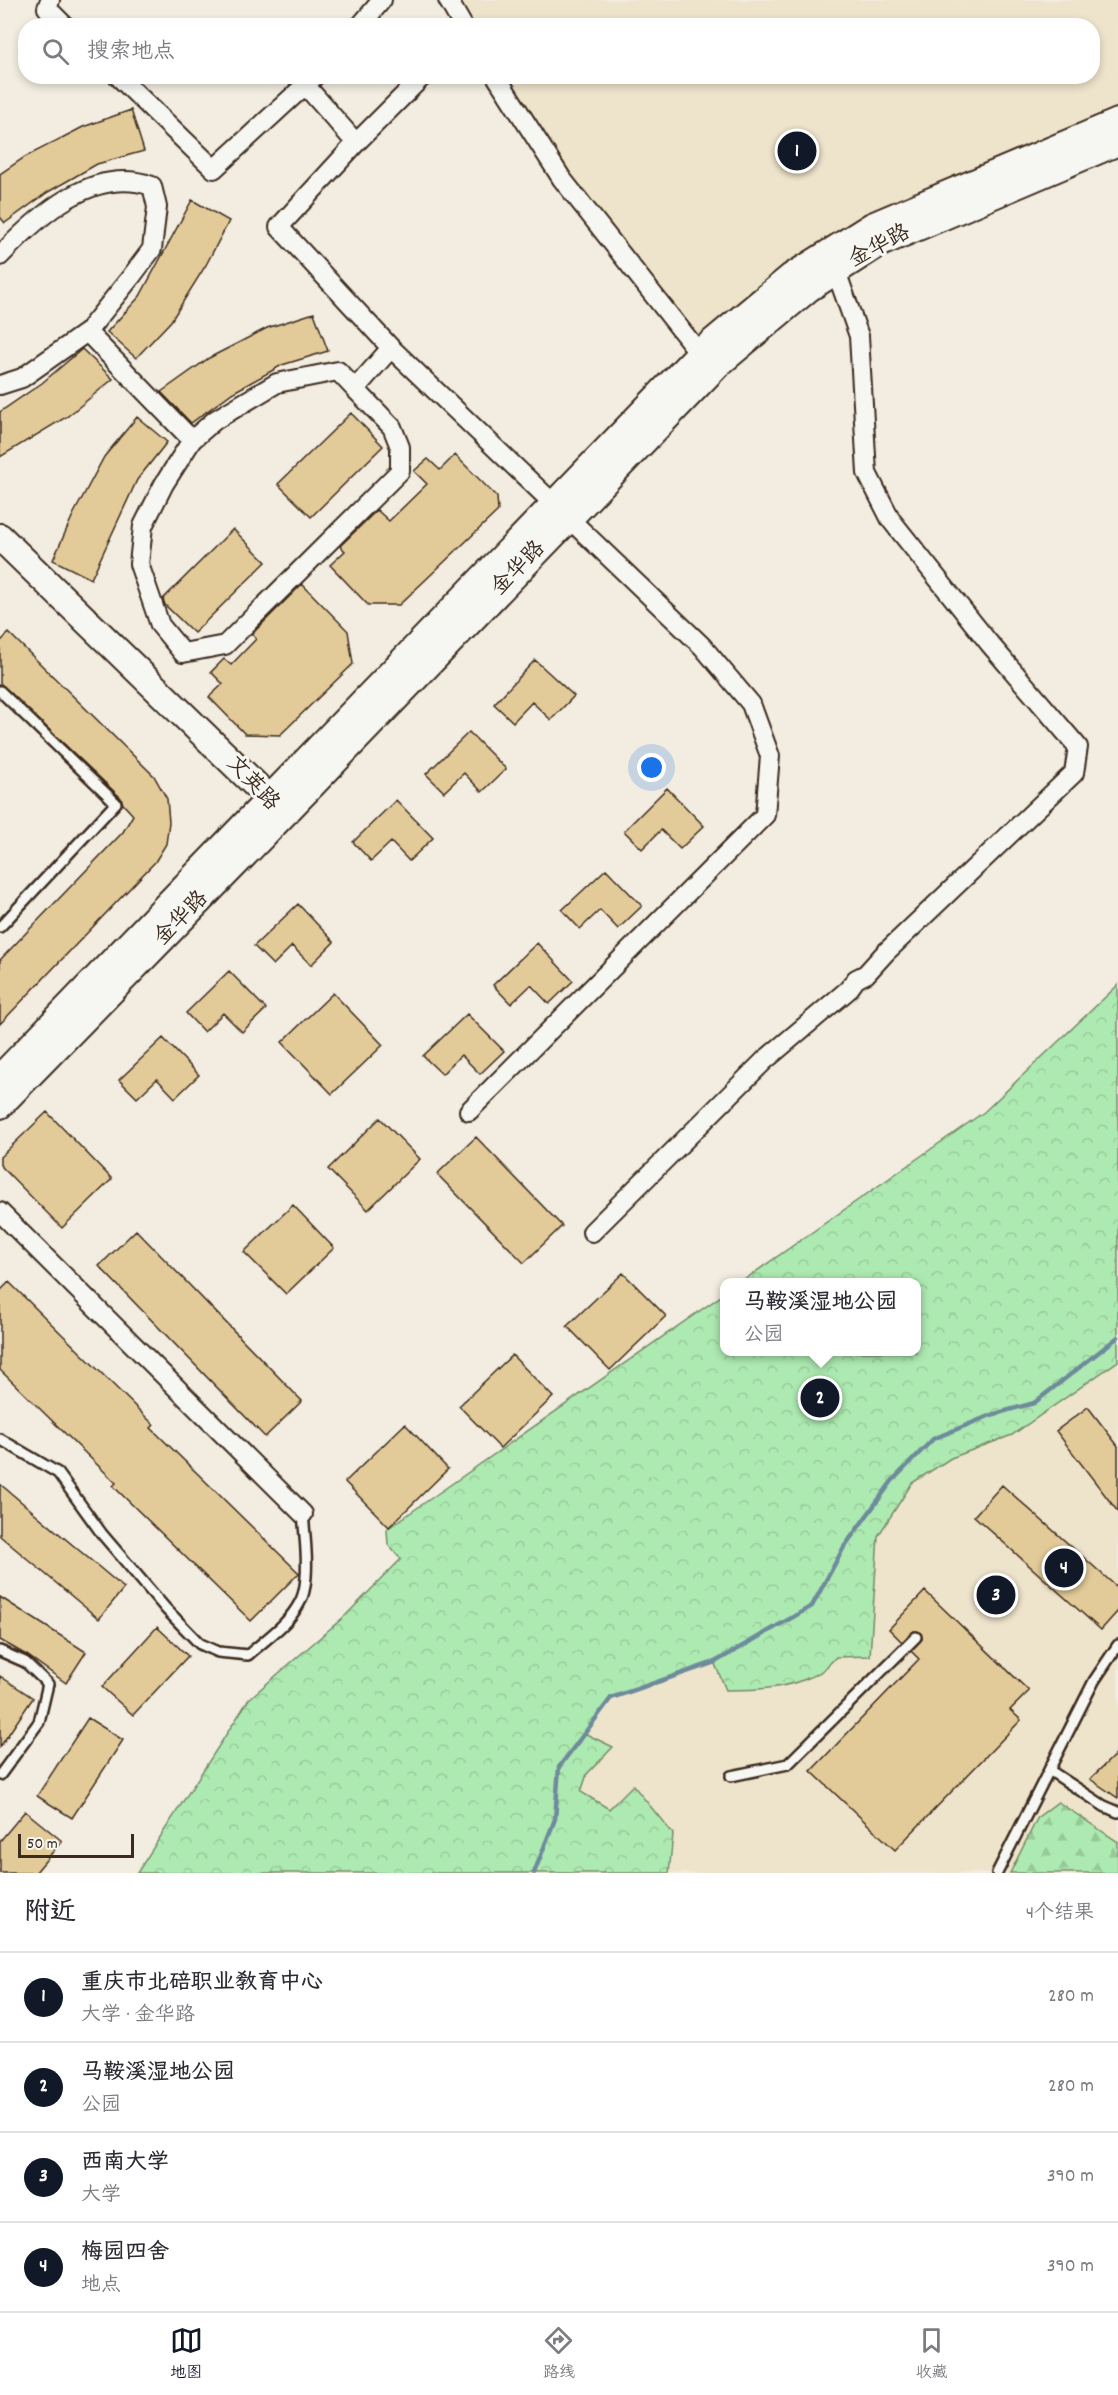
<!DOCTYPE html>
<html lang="zh">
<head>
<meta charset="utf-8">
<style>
  :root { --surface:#fff; --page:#f2f2f3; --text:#2b2b33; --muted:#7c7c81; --line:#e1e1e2; --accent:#111827 }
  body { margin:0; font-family:Dekko,"LXGW WenKai TC",sans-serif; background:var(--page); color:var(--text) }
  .scale { position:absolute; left:18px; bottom:15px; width:116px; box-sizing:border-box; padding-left:6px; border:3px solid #3b2a1e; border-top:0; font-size:16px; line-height:21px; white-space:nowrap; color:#3b2a1e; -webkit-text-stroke:4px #f6f6f2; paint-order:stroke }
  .you { position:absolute; left:652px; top:768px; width:21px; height:21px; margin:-15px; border:4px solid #fff; border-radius:50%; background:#1a73e8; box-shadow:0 0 0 9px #1a73e833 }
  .badge { display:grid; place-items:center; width:39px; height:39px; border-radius:50%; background:var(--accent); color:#fff; font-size:20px; font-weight:700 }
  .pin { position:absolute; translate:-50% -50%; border:3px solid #fff; box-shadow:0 2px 6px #0006 }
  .popup { position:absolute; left:720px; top:1278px; width:201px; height:78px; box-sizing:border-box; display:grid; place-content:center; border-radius:12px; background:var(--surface); filter:drop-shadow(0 2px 4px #0005); font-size:20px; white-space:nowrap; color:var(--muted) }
  .popup b { font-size:22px; color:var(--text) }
  .popup::after { content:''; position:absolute; left:50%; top:100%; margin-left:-12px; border:12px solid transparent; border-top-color:var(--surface) }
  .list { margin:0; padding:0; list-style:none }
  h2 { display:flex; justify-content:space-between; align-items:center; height:78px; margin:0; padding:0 24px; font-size:26px }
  h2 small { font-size:20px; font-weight:400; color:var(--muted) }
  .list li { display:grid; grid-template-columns:39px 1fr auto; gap:18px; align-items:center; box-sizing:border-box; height:90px; padding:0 24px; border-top:2px solid var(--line) }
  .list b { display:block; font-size:22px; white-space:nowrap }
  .list p { margin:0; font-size:20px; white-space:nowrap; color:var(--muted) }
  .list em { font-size:20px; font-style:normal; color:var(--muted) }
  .icon { flex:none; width:33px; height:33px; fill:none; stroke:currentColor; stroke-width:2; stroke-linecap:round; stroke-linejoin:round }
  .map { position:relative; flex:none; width:1118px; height:1873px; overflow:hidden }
  .search { position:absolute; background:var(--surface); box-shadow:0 3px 9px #0003; left:18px; right:18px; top:18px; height:66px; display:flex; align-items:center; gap:15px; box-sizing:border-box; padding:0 21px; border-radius:24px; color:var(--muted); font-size:22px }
  .sheet { height:438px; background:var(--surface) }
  nav { display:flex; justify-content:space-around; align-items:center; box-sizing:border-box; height:84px; border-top:2px solid var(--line); background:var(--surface); font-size:16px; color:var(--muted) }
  nav a { display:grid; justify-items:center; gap:3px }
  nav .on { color:var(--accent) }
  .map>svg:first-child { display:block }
</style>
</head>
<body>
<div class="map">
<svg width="1118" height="1873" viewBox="0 0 1118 1873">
  <defs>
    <pattern id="forest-firs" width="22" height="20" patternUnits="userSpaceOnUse" patternTransform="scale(1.5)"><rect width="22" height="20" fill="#adeab1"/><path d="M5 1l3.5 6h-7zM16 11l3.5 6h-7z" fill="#96c998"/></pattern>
    <pattern id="park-crowns" width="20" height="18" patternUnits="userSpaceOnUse" patternTransform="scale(1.5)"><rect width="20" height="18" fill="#adeab1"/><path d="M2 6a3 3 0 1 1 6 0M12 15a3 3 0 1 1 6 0" fill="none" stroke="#96c998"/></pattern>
  </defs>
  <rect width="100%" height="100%" fill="#f2ede0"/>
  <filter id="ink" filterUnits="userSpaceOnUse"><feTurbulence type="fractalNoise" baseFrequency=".0167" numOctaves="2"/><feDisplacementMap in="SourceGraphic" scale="12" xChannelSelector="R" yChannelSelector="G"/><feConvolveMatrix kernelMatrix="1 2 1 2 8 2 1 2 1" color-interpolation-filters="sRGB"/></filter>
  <g filter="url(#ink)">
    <path fill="#eee3cb" d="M448,0h670v122l-416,229 -206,-274 596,-1v-50h-629z
      M1118,1361v512h-449l4,-39 -40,-49 -24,24 -28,-17 6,-18 26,-27 -28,-13 26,-36 104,-36 11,28h35l30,-6 26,-9 19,-18 34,-1 8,-120 34,-53 39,-25 61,-23z"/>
    <path fill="url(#forest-firs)" stroke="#748a68" stroke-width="1.5" d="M1058,1802l60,40v31h-108l28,-56z"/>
    <path fill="url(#park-crowns)" stroke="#748a68" stroke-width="1.5" d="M1118,985v376l-106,74 -61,23 -39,25 -34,53 -8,120 -34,1c-6,6 -13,15 -21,18 -29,14 -59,15 -89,15l-12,-28 -102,36 -26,36 27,13 -26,27 -6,18 28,17 24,-24 40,49 -4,39h-532l112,-174 97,-84 55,-56 -13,-14 -1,-16 337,-235v58h192v-70h-175l243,-170z"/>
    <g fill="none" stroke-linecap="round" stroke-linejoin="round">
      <path stroke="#6e8b9c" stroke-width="4.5" d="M534,1873l21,-54 4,-52 52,-69 104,-36 97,-56 32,-59 48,-66 41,-42 58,-24 43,-12 84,-66"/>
    </g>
    <path fill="#e3cb99" stroke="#3b2a1e" stroke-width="1.5" d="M131,110l13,41 -47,13 -49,28 -43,31 -5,-6v-43l25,-17 58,-30z
      M192,200l37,21 -23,44 -35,56 -35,37 -29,-26 33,-36z
      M314,313l14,38 -46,14 -50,28 -41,30 -30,-31 48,-34 58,-30z
      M82,349l31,30 -45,37 -68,41v-45l42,-29z
      M351,413l32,33 -72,71 -33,-33z
      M137,417l30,25 -30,38 -46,99 -38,-19 20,-45 31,-58z
      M455,455l42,42 1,14 -99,94h-31l-38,-40 15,-14 -5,-5 37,-36 12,11 38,-37 -13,-13 14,-12 12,11z
      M233,529l33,33 -72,71 -29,-28 -2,-6z
      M302,584l46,47 5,33 -73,71 -35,-1 -36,-37 14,-13 -12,-12 13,-13 7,6 25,-26 -4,-5z
      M9,633l145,143 13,23 2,23 -3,22 -11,18 -155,162v-64l123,-128 10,-17 -10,-11 -2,-6 -121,-115v-41z
      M535,660l39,36 -23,24 -19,-18 -19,20 -19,-18z
      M469,732l37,37 -24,23 -18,-19 -20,19 -18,-18z
      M667,788l37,38 -24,23 -19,-19 -19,19 -18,-18z
      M396,800l37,38 -24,23 -18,-19 -20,19 -18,-19z
      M606,869l36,37 -24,23 -18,-19 -20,19 -18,-19z
      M298,904l36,38 -23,23 -19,-19 -19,19 -19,-19z
      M537,943l36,38 -24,23 -18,-19 -20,19 -18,-19z
      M229,971l37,38 -24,23 -19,-19 -19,19 -18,-19z
      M333,993l50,52 -51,49 -50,-52z
      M467,1014l37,37 -24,23 -19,-19 -19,19 -19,-18z
      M163,1038l36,37 -24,23 -18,-19 -20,19 -18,-18z
      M47,1112l65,67 -50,49 -62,-63v-8z
      M380,1118l40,41 -52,51 -40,-41z
      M476,1137l86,89 -38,37 -87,-89z
      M293,1205l41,43 -48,46 -42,-42z
      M136,1230l166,171 -37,36 -166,-171z
      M623,1273l43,43 -56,54 -43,-44z
      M9,1282l145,143 -3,3 148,145 -48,48 -138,-135 3,-3 -116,-113v-79z
      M512,1355l41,42 -53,51 -41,-42z
      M1088,1407l30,39v66l-62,-81z
      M405,1424l43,45 -59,58 -44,-45z
      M0,1484l124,104 -25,31 -99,-83z
      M1002,1485l116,103v23l-17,19 -127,-114z
      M925,1591l104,100 -19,19 11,10 -126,130 -84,-79 108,-112 -8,-8 11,-12 -2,-7 -6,-1 -12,11 -13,-13z
      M0,1597l86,55 -20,31 -38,-27 -28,-16z
      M157,1627l31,29 -55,59 -31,-28z
      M0,1676l33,22 -33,49z
      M88,1718l35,22 -51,78 -35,-22z
      M1118,1752v46l-28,-19z
      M25,1811l37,30 -27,32h-35v-32z"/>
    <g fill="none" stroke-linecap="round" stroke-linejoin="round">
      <defs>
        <path id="lane" d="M0,691l116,112 -116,124
          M0,1439l58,34 44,61 64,75 34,35 18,8 30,3c18,-16 41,-31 52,-53 11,-20 5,-65 3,-88
          M0,1651l25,11 23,22 -9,38 -39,53
          M1049,1770l55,36 14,6
          M731,1776l57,-12 128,-127
          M997,1873l97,-192 24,-36"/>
        <path id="street" d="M50,0l-3,8 18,18
          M448,0l15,26
          M360,26l22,-26
          M118,76l96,93 101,-93
          M423,76l-67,67 -77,84 112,121 311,298 49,58 19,52 -5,59 -296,296
          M496,76l66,103 138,175
          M306,86l50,57
          M0,256c38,-40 93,-91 152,-70l5,21 -5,42 -21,28 -44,55 -65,46 -22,7
          M87,332l105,108
          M355,389l37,38 8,20v24l-175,174 -42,8 -23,-28 -21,-61 4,-38 21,-42 28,-44 23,-20 62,-37 61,-12 17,18 36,-41
          M0,1212l303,302
          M592,1232l173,-172 83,-70 8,-11 10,-5 19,-21 189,-180 4,-26 -89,-104 -98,-123 -24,-47 -8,-137 -23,-65"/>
        <path id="secondary" d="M0,537l270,262 11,14
          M0,1078l702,-727 89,-74 81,-51 246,-104
          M0,1105l282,-289 435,-451 92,-77 69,-44 240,-102"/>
      </defs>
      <use href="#lane" stroke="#3b2a1e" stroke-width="14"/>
      <use href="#street" stroke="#3b2a1e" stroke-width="22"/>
      <use href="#secondary" stroke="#3b2a1e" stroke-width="30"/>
      <use href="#lane" stroke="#f6f6f2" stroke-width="9"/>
      <use href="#street" stroke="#f6f6f2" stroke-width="18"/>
      <use href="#secondary" stroke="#f6f6f2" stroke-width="26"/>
    </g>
  </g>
  <g text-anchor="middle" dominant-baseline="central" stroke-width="6" stroke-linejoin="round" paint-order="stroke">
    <g font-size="22" fill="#3b2a1e" stroke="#f6f6f2">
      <text transform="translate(880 247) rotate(-28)">金华路</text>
      <text transform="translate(519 569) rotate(-46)">金华路</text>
      <text transform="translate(252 784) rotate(47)">文英路</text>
      <text transform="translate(182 919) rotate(-46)">金华路</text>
    </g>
  </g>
</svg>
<div class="scale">50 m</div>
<div class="you"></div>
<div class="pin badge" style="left:797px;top:151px">1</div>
<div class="pin badge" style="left:820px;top:1398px">2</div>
<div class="popup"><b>马鞍溪湿地公园</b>公园</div>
<div class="pin badge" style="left:996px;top:1595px">3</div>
<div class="pin badge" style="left:1064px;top:1568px">4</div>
<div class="search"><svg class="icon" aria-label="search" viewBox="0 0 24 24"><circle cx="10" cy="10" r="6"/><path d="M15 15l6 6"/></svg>搜索地点</div>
</div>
<section class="sheet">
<h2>附近<small>4个结果</small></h2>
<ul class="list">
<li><span class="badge">1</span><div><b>重庆市北碚职业教育中心</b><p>大学 · 金华路</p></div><em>280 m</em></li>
<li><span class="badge">2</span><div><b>马鞍溪湿地公园</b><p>公园</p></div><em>280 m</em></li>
<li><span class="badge">3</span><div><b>西南大学</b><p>大学</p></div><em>390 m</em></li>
<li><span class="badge">4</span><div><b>梅园四舍</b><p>地点</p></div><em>390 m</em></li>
</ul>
</section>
<nav>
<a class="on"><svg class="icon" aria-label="map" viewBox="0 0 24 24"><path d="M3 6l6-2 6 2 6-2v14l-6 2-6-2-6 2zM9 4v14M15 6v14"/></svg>地图</a>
<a><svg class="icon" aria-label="directions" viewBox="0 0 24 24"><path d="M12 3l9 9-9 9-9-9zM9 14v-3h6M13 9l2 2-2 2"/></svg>路线</a>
<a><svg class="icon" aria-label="saved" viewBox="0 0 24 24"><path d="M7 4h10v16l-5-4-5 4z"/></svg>收藏</a>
</nav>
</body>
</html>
